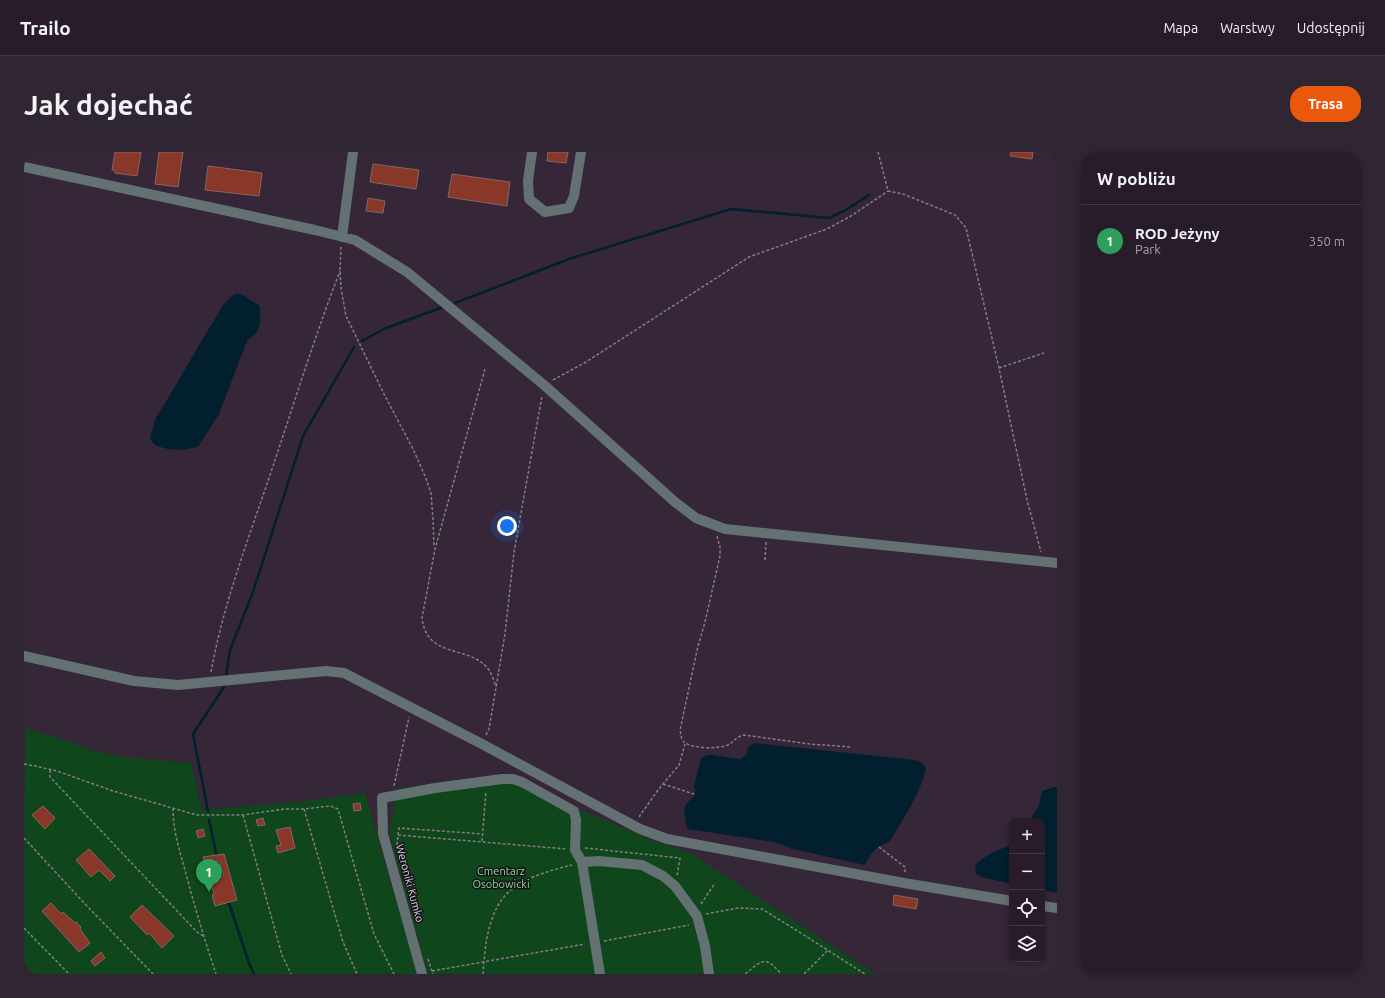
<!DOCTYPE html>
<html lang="pl">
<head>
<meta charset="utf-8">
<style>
  :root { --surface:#281c2a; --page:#302532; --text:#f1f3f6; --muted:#a5a1a8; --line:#443a47; --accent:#ea580c }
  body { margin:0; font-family:Ubuntu,sans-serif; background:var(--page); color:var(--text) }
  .controls { position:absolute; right:12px; bottom:12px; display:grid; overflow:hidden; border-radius:8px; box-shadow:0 2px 6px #0003 }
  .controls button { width:36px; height:36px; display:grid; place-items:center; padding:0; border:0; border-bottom:1px solid var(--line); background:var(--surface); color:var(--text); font:20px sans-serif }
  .you { position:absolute; left:483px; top:374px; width:14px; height:14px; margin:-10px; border:3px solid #fff; border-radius:50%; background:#1a73e8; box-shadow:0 0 0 6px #1a73e833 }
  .badge { display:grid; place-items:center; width:26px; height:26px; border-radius:50%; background:var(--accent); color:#fff; font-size:13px; font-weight:700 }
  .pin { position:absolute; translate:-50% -33px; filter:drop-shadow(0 1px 2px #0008) }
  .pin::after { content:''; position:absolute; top:21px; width:14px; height:12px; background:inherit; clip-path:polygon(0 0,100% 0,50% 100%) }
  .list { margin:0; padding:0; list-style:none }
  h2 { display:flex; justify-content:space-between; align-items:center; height:52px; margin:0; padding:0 16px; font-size:17px }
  h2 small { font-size:13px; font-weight:400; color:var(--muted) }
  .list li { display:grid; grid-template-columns:26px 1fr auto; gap:12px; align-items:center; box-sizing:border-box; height:72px; padding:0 16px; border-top:1px solid var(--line) }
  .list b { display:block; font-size:15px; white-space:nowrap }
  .list p { margin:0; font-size:13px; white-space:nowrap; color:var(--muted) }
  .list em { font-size:13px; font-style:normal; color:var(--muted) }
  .icon { flex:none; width:22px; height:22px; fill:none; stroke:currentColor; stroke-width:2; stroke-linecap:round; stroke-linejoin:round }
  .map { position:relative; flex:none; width:1033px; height:822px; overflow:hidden; border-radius:16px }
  header { display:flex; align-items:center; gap:24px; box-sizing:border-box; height:56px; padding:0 20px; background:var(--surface); border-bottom:1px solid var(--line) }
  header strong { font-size:19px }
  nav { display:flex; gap:22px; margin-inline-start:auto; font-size:14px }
  .intro { display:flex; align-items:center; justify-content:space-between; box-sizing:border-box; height:96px; padding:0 24px }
  h1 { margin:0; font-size:28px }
  .button { padding:10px 18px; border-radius:16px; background:var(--accent); color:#fff; font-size:14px; font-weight:700 }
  main { display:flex; gap:24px; padding:0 24px }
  aside { flex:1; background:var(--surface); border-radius:16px; box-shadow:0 2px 6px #0003 }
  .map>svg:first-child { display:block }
</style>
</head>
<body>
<header>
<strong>Trailo</strong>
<nav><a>Mapa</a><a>Warstwy</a><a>Udostępnij</a></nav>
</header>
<div class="intro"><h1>Jak dojechać</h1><a class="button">Trasa</a></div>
<main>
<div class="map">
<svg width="1033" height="822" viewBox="0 0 1033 822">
  <rect width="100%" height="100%" fill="#352638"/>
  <path fill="#0f461b" d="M1,576l43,13 21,9 37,7 65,6 11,47 96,-8 67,-9 52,181h-393z
    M486,622l69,35 72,31 39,13 186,121h-448l-25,-89 -14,-55 9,-42z"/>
  <path fill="#011f2e" d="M210,142h7l19,12c0,18 2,24 -13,35l-28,73 -21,33c-15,3 -29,5 -44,-3l-4,-6 5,-18 68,-115z
    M730,591l160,17c5,1 8,2 12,7 -3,22 -25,56 -37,75 -12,3 -19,12 -24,23l-72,-16 -19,-7 -86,-13 -2,-5 -2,-14 2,-6 8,-8 1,-4 -1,-6 7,-28 6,-3h4l29,4 6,-4 2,-7z
    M1030,635h3v106l-15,-3v-69h-13l10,-16 3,-14z
    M988,692v40l-31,-7 -5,-3c-1,-3 -1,-6 0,-9 4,-8 28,-17 36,-21z"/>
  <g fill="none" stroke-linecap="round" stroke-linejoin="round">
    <path stroke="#011f2e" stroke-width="2.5" d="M431,151l117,-45 159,-49 98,9 15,-7 25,-16
      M338,189l24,-13 57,-21
      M202,524l4,-26 23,-58 50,-156 51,-89
      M184,659l-15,-77 31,-47
      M185,668l13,60
      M204,748l21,63 5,11"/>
  </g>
  <path fill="#893728" stroke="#846761" d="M91,0h26l-4,24 -22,-3v-3h-3z
    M135,0h24l-5,35 -23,-3z
    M524,0h20l-2,11 -19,-2z
    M987,0h22l-1,7 -22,-3z
    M349,12l46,6 -3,19 -46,-7z
    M184,14l54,7 -3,23 -54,-6z
    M428,22l58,8 -3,24 -59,-9z
    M344,46l17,3 -2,12 -17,-2z
    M336,651l1,7 -7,1 -1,-7z
    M19,654l12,12 -10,11 -13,-14z
    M239,666l2,7 -7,1 -2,-6z
    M266,675l5,21 -17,5 -2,-7 5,-1 -5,-15z
    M179,677l2,7 -7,2 -2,-7z
    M65,697l26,27 -5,5 -11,-11 -8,7 -15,-17z
    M200,702l13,46 -22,6 -3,-11 2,-1 -4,-14 14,-4 -5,-15 -14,3 -2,-7z
    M870,743l24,4 -2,10 -23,-4z
    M27,751l10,11 2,-2 12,11 1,-1 5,5 -1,2 10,14 -11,9 -37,-41z
    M118,753l32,31 -12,12 -13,-15 -2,2 -17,-18z
    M77,800l4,6 -10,8 -4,-5z"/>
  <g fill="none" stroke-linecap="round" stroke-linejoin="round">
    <path stroke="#877b8a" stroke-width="1.5" stroke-dasharray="3 2" stroke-linecap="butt" d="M854,0l10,39 15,3 52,21 11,13 33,140 28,132 14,52
      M317,95l-1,24 1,17 5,28 38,78 29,55 12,27 6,17 2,26 1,28
      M975,216l45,-15
      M461,217l-50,180 -13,69c5,42 48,26 67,52 3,5 5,11 7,17
      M529,228l33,-18 163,-105 78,-28 24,-13 37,-25
      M693,384l3,11v9l-15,66 -7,24 -18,84c1,5 1,9 4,12 8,7 35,7 44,3 7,-4 6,-7 16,-10l66,9 41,3
      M741,408l1,-18
      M187,520c12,-67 37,-132 59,-197 23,-68 44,-137 70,-204
      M462,583l3,-6 16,-95 9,-82 28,-156
      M0,612l11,2 22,5 56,20 84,24h46l41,-6h20l26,-3 8,3 36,125 20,40
      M26,618v7l148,156 6,3
      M639,632l31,10
      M370,634l15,-69
      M149,656c0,24 7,43 13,66 9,34 19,67 30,100
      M280,657l39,133 14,32
      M219,663l39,140 9,19
      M615,665l19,-27 21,-25 6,-21
      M374,683l1,-7 84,6
      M0,686l62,67 67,69
      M458,689l4,-50
      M373,693l1,-10 169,14
      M855,695l26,20v7
      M561,696l95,10 -3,18
      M677,752l14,-21
      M682,762l32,-6 24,1 34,21 69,44
      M0,776l45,46
      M580,789l85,-16
      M404,807l5,15
      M408,819l153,-27
      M459,822c2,-29 5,-66 29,-85 17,-13 40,-19 60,-24
      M721,822c18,-14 20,-19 36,0
      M780,822l24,-24"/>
    <path stroke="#637173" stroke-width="10" d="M508,0l-4,29 1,18 16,13 24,-4 5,-12 7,-44
      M0,15l291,63 40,10 52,32 137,113 131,117 21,16 29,11 332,34
      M318,85l11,-85
      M0,504l110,25 44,4 148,-14 18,2 138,71 158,85 27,10 237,44 108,18
      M558,710l17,-1 43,4 21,11 12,10 22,30 8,30 4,28
      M1018,754l15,2
      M398,822l-39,-140 -1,-36 53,-10 67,-9h11l9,3 52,29 2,9 -1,30 7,12 18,112"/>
  </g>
  <g text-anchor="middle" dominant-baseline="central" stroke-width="3" stroke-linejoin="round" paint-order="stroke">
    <g font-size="11" fill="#83e290" stroke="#18121a">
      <text x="477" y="719">Cmentarz<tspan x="477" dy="13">Osobowicki</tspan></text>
    </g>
    <g font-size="11" fill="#dbd2dd" stroke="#18121a">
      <text transform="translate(386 731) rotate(75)">Weroniki Kumko</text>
    </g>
  </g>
</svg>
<div class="controls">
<button>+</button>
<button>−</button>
<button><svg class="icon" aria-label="locate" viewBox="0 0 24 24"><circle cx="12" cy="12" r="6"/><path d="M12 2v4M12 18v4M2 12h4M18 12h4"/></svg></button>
<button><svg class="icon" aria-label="layers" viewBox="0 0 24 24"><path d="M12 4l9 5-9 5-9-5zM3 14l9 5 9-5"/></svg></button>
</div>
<div class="you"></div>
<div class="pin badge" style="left:185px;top:740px;background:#2e9e5b">1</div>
</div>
<aside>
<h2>W pobliżu<small></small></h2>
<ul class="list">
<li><span class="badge" style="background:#2e9e5b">1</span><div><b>ROD Jeżyny</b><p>Park</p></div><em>350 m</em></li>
</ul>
</aside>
</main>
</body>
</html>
